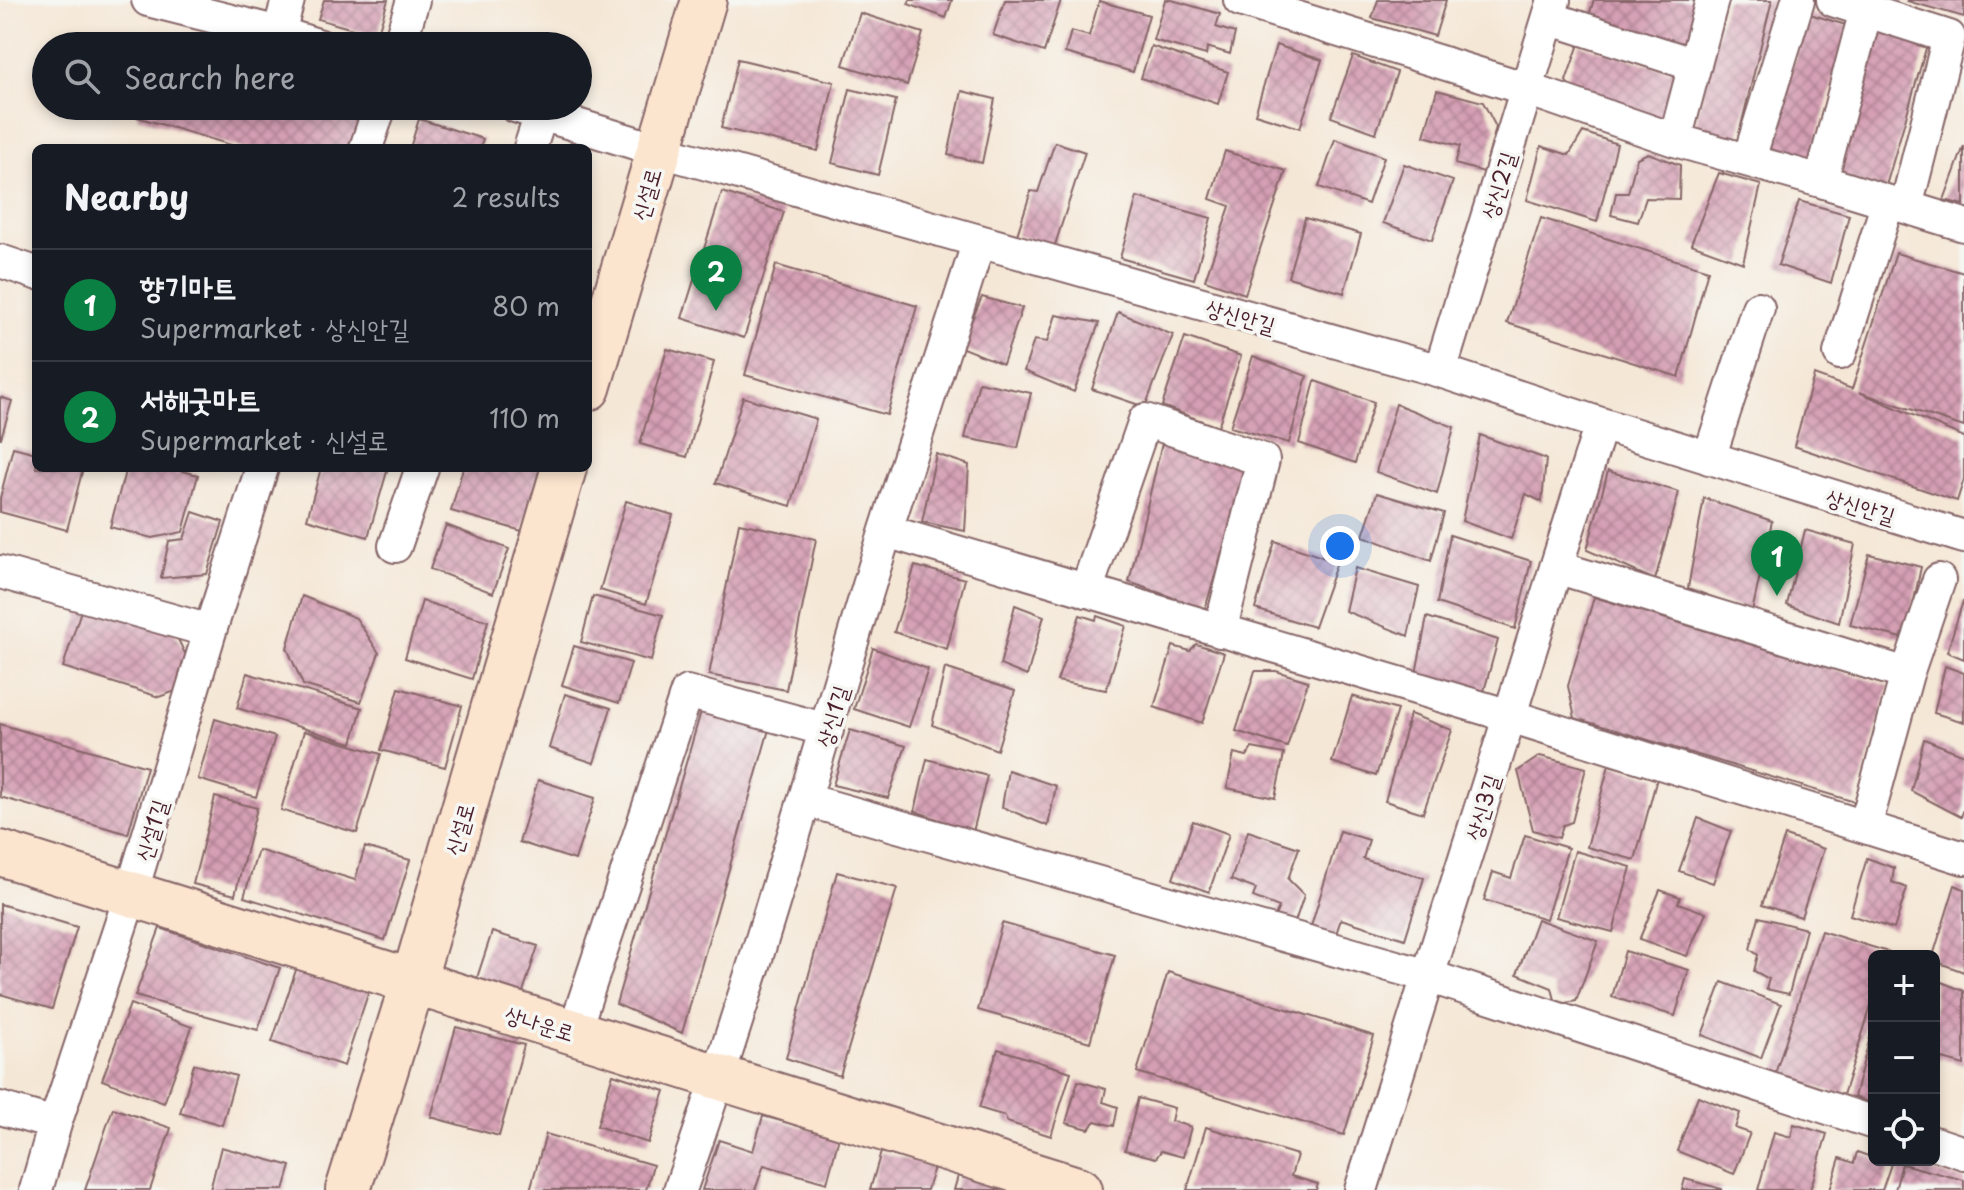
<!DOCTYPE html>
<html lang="en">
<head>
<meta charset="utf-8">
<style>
  :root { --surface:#171b24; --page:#242831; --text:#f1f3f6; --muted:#9ea1a6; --line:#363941; --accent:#0b8043 }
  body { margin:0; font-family:"Playpen Sans","Poor Story",sans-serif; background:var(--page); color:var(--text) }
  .controls { position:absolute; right:24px; bottom:24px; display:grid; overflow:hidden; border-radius:12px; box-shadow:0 4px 12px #0003 }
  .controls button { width:72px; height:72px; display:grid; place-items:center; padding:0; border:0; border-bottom:2px solid var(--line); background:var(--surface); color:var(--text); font:40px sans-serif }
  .you { position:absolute; left:1340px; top:546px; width:28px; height:28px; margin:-20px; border:6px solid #fff; border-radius:50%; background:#1a73e8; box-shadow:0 0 0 12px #1a73e833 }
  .badge { display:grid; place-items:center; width:52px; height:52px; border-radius:50%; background:var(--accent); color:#fff; font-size:26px; font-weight:700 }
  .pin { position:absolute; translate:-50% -66px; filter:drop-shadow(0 2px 4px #0008) }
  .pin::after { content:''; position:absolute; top:42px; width:28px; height:24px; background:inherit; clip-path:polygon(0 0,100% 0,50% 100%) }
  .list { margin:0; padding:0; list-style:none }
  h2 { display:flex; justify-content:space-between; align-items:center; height:104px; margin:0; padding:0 32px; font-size:34px }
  h2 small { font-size:26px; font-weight:400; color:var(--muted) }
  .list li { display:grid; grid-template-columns:52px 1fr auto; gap:24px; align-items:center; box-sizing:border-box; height:112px; padding:0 32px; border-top:2px solid var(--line) }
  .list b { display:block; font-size:30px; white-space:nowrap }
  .list p { margin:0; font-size:26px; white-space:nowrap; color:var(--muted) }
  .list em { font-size:26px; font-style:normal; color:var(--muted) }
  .icon { flex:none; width:44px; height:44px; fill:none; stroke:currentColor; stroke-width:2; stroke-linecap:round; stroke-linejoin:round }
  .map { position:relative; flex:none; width:1964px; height:1190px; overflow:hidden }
  .search { position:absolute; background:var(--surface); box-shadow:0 4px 12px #0003; left:32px; top:32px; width:560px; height:88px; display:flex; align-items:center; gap:20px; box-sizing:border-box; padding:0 28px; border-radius:44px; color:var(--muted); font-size:30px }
  .panel { position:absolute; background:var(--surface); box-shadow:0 4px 12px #0003; left:32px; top:144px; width:560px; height:328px; border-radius:12px }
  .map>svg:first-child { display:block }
</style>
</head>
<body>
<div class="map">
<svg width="1964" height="1190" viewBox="0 0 1964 1190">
  <defs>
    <pattern id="building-cross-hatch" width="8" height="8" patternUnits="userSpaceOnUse" patternTransform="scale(2)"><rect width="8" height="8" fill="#d59fb4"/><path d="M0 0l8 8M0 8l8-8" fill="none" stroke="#af8193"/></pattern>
  </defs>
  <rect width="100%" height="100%" fill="#f6f6f2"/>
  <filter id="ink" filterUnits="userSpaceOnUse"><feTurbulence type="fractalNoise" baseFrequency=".0125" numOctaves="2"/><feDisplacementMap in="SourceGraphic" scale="16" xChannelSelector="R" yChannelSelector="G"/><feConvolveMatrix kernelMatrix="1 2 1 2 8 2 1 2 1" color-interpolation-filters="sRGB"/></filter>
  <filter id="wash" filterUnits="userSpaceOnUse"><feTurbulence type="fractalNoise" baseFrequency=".006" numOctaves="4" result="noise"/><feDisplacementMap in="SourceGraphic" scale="32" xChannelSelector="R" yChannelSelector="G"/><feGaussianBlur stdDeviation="1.8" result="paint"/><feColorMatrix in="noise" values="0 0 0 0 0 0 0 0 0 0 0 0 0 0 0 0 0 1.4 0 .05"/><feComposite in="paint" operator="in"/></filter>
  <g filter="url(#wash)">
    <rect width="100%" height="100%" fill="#f5e7d6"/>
    <g id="blocks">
      <path fill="url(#building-cross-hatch)" d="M324,0h64l-11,36 -59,-17z
        M910,0h42l-6,18 -38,-14z
        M1005,0h56l-17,52 -51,-17z
        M1165,0h7l48,14 -4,13 19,6 -5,21 -23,-7 -1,8 -53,-15z
        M1378,0h68l-11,36 -63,-18z
        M1594,0h107l-12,51 -101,-33z
        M1726,0h46l-35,142 -44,-9z
        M1907,0h57v17l-57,-16z
        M1099,1l50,14 -16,57 -68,-19 6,-22 18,5z
        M860,13l63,20 -16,52 -64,-20z
        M1810,14l39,12 -40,138 -45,-12z
        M1880,21l49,17 -44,151 -48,-12z
        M1579,44l103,30 -20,47 -87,-24 -9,-16z
        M1276,45l46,15 -22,68 -45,-14z
        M1151,46l77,26 -10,32 -77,-26z
        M1353,56l44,16 -21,61 -45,-16z
        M738,59l96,23 -16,69 -97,-23z
        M850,89l46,11 -18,75 -46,-12z
        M1437,90l46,12 13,25 -12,45 -29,-8 5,-18 -36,-10z
        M962,91l33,8 -13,64 -34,-8z
        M140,106h173l53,16 -7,26h-118l-104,-31z
        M419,119l64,20 -3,9h-70z
        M1583,132l34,12 -20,78 -70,-22 14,-54 28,9z
        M1335,139l49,18 -16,47 -49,-17z
        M1055,142l30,10 -31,96 -37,-13 14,-44 7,1z
        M1964,146v59l-20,-5z
        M1225,151l61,20 -41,123 -40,-14 25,-74 -20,-7z
        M1648,153l32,12 -1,34 -33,-1 -8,24 -27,-7 5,-22h12l9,-35z
        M1404,164l49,17 -21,59 -49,-17z
        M1719,173l42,12 -18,78 -52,-19z
        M722,192l62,20 -40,126 -62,-20z
        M1137,197l74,21 -17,61 -74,-21z
        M1799,201l50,14 -18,68 -53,-18z
        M1305,218l56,16 -17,59 -56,-16z
        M1541,218l167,52 -29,107 -172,-54z
        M1896,253l68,20v154l-105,-35 105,45v42l-7,22 -163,-55 20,-71 38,14z
        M776,265l141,41 -30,109 -142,-40z
        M982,297l40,11 -19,56 -43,-17z
        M1118,312l55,23 -28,72 -53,-18z
        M1056,315l43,8 -25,69 -50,-21 10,-31 13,2z
        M1185,337l56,19 -23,71 -56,-21z
        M667,349l47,13 -27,95 -47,-13z
        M1253,356l54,20 -18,67 -59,-16z
        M1315,381l59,21 -19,61 -56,-20z
        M979,382l52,11 -13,55 -53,-10z
        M0,397l12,4 -11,37h-1z
        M743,397l73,22 -25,87 -75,-23z
        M1396,404l58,23 -17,67 -61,-22z
        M1480,435l66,24 -4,43 -16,-8 -15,45 -49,-18z
        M1163,439l85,25 -43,145 -76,-27z
        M13,447l23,6v15h47l-16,62 -67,-18v-14z
        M936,454l33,11 -4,66 -43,-9z
        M126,468h45l27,7 -15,57 -31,6 -42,-11z
        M321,468h67l-20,69 -61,-18z
        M463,468h77l-18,63 -71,-20z
        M1608,471l71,21 -24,88 -68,-30z
        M1377,493l67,20 -13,48 -68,-25z
        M1704,498l68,23 -20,91 -64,-24z
        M626,501l47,14 -27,89 -46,-14z
        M193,512l30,10 -16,52 -46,4 8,-37 15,-2z
        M739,523l77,16 -30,151 -77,-15z
        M446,525l63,24 -16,44 -63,-24z
        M1805,530l50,14 -16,79 -52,-18z
        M1450,535l81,26 -16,68 -78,-26z
        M1275,541l62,21 -23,65 -59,-18z
        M1869,554l52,13 -15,72 -56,-14z
        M915,566l50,13 -18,70 -53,-17z
        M1355,568l64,19 -11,49 -63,-25z
        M302,596l54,22 23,35 -18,49 -58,-17 -16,-37z
        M593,596l70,19 -12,46 -70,-19z
        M1594,597l295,89 -34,116 -280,-84 -7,-32z
        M422,601l66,20 -16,58 -67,-21z
        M1963,601h1v58l-17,-7z
        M83,604l92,29 14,29 -8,27 -22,8 -96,-30z
        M1015,605l29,11 -17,60 -27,-11z
        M1080,615l16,5 1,-4 29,10 -20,64 -49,-9z
        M1427,617l71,23 -17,62 -67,-18z
        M1196,644l28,9 -22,70 -48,-16 19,-61 17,5z
        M574,646l57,17 -12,40 -57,-18z
        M873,648l55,21 -19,58 -55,-18z
        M1945,666l19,7v49l-30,-9z
        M945,668l70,23 -18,59 -65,-25z
        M1255,671h21l32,10 -21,66 -51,-16z
        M247,673l115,35 -10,35 -115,-35z
        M399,688l63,18 -17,61 -64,-17z
        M565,694l46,14 -17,55 -45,-15z
        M1352,696l45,14 -21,66 -44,-14z
        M702,708l68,18 -88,307 -66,-29z
        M1410,714l42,16 -29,83 -38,-12z
        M215,719l60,18 -19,60 -58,-18z
        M0,724l147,43 -19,67 -128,-37z
        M850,730l56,16 -18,52 -55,-13z
        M304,731l77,23 -24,79 -76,-23z
        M1924,739l40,16v54l-3,8 -50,-26z
        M1252,748l32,6 -9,44 -48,-10 7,-35 13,3z
        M1540,756l46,12 -14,54 -9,3 -4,13 -26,-8 -15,-59z
        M927,759l60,17 -14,56 -58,-21z
        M1609,765l48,13 -22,82 -48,-13z
        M1008,770l48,16 -8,40 -46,-19z
        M538,780l57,18 -20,62 -56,-18z
        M215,797l42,11 -22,87 -42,-11z
        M1698,818l33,13 -18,52 -34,-12z
        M1193,821l36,13 -20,58 -36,-13z
        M1248,831l51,17 -11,31 16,16 -10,30 -20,-7 5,-11 -26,-10 3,-8 -25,-9z
        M1340,831l29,9 -6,19 61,19 -19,61 -64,-20 -7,21 -25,-7z
        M1525,835l43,13 -22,71 -62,-19 9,-28 18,6z
        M1785,836l39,13 -23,68 -39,-12z
        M365,847l45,13 -25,80 -141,-43 14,-47 97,30z
        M1575,851l56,16 -18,65 -57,-15z
        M1867,858l27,10 -2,14 15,6 -13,41 -44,-14z
        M837,872l60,16 -57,188 -54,-18z
        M1955,885l9,4v83l-30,-11 -1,-5z
        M1660,890l20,7 -2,6 28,10 -19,43 -48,-16z
        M0,904l77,23 -25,82 -52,-15z
        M1759,917l47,12 -17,65 -23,-5 3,-10 -15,-8 4,-16 -8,-6z
        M1537,919l61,22 -22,60 -11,2 -10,-3 -3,-12 -35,-14z
        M1002,923l113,32 -25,87 -112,-32z
        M160,928l120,40 -22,62 -123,-34z
        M1821,931l67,21 -1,4h-13v41l-31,98 -68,-21z
        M492,932l46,14 -18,55 -46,-14z
        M1625,951l64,19 -14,46 -63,-19z
        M300,958l72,24 -28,84 -72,-24z
        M1168,972l206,64 -30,99 -207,-63z
        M1934,979l30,12v74l-25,-7 -5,13z
        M1722,982l59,22 -20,54 -59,-23z
        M130,1004l62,23 -28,76 -62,-23z
        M1873,1026h1v78l-20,-7z
        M456,1027l68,18 -25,91 -68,-19z
        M998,1049l73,23 -20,64 -44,-14 -2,-6 -26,-8z
        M194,1064l42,12 -14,49 -42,-12z
        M613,1074l52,17 -17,52 -51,-17z
        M1078,1081l28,8 -3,13 15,5 -4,19 -19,-5 -6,8 -23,-6z
        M1698,1096l42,17 -5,15 15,5 -16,41 -57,-23z
        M1138,1098l36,10 -3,13 20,6 -8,30 -22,-6 -5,7 -31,-8z
        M113,1108l58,20 -21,62h-65z
        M763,1116l76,21 -12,46 -63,-18 -9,25h-53l17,-50 34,11z
        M1794,1124l33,10 -17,56h-52l16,-58 17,5z
        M1206,1127l91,28 -6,21 27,8 -2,6h-129z
        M546,1134l107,31 -7,25h-116z
        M221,1147l70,19 -7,24h-74z
        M881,1152l53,15 -7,23h-57z
        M1857,1152l17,6v2l17,4 -9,26h-52l10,-32 14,5z
        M1902,1164l62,16v10h-69z
        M958,1176l49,13v1h-53z
        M1685,1179l37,10v1h-40z"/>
    </g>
  </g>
  <g filter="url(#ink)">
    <use href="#blocks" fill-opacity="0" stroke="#866567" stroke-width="2"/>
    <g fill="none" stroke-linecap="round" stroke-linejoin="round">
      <defs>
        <path id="street" d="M148,0l131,33 41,13
          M1240,0l287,89 148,51 146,41 143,44
          M1833,0l116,37 -43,170
          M1549,18l146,47
          M279,33l9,-33
          M399,46l14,-46
          M515,106l143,44 321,91 461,130 161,53 363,113
          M1675,140l37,-140
          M366,148l14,-42
          M530,148l11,-34
          M1749,159l49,-159
          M1821,181l45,-171
          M0,261l36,12
          M1840,353l48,-151
          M1440,371l114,-371
          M1709,458l49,-150
          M886,531l624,185 454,142
          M395,546l27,-78
          M1556,567l351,107 32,-94
          M0,572l210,59
          M1086,591l59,-171 118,40 -43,171
          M806,800l622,176 446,147
          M1865,827l42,-153
          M574,1032l113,-340 140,38
          M0,1108l55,16
          M1934,1143l30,10
          M36,1190l19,-66 76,-230 79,-263 52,-163
          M680,1190c76,-218 138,-440 206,-660 30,-96 62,-192 93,-289
          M1361,1190l240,-766"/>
        <path id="secondary" d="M588,388l116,-388
          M0,853l1080,337
          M348,1190l65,-208 151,-514"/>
      </defs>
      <use href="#street" stroke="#866567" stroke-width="36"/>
      <use href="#secondary" stroke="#866567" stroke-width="48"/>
      <use href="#street" stroke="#fff" stroke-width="32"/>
      <use href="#secondary" stroke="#fbe5cf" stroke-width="44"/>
    </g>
  </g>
  <g text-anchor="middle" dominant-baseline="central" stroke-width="7" stroke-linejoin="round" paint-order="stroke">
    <g font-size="22" fill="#4a1f2b" stroke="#f6f6f2">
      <text transform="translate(1497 185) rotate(-73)">상신2길</text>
      <text transform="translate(645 194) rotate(-74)">신설로</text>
      <text transform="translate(1241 315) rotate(16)">상신안길</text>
      <text transform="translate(1861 505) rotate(17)">상신안길</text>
      <text transform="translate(831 716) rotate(-73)">상신1길</text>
      <text transform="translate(1481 807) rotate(-73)">상신3길</text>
      <text transform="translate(458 829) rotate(-74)">신설로</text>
      <text transform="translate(150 830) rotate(-73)">신설1길</text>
      <text transform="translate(540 1022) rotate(17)">상나운로</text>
    </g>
  </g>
</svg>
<div class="controls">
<button>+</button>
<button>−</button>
<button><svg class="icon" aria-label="locate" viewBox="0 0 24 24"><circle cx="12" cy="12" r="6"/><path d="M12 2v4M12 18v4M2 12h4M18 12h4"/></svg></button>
</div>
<div class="you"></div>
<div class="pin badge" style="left:1777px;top:596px">1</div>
<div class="pin badge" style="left:716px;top:311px">2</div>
<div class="search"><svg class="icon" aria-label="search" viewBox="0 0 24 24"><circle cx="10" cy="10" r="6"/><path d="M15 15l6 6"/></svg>Search here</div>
<section class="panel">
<h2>Nearby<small>2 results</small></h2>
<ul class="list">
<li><span class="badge">1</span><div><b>향기마트</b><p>Supermarket · 상신안길</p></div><em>80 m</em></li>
<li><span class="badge">2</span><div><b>서해굿마트</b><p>Supermarket · 신설로</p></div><em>110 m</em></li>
</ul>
</section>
</div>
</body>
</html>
